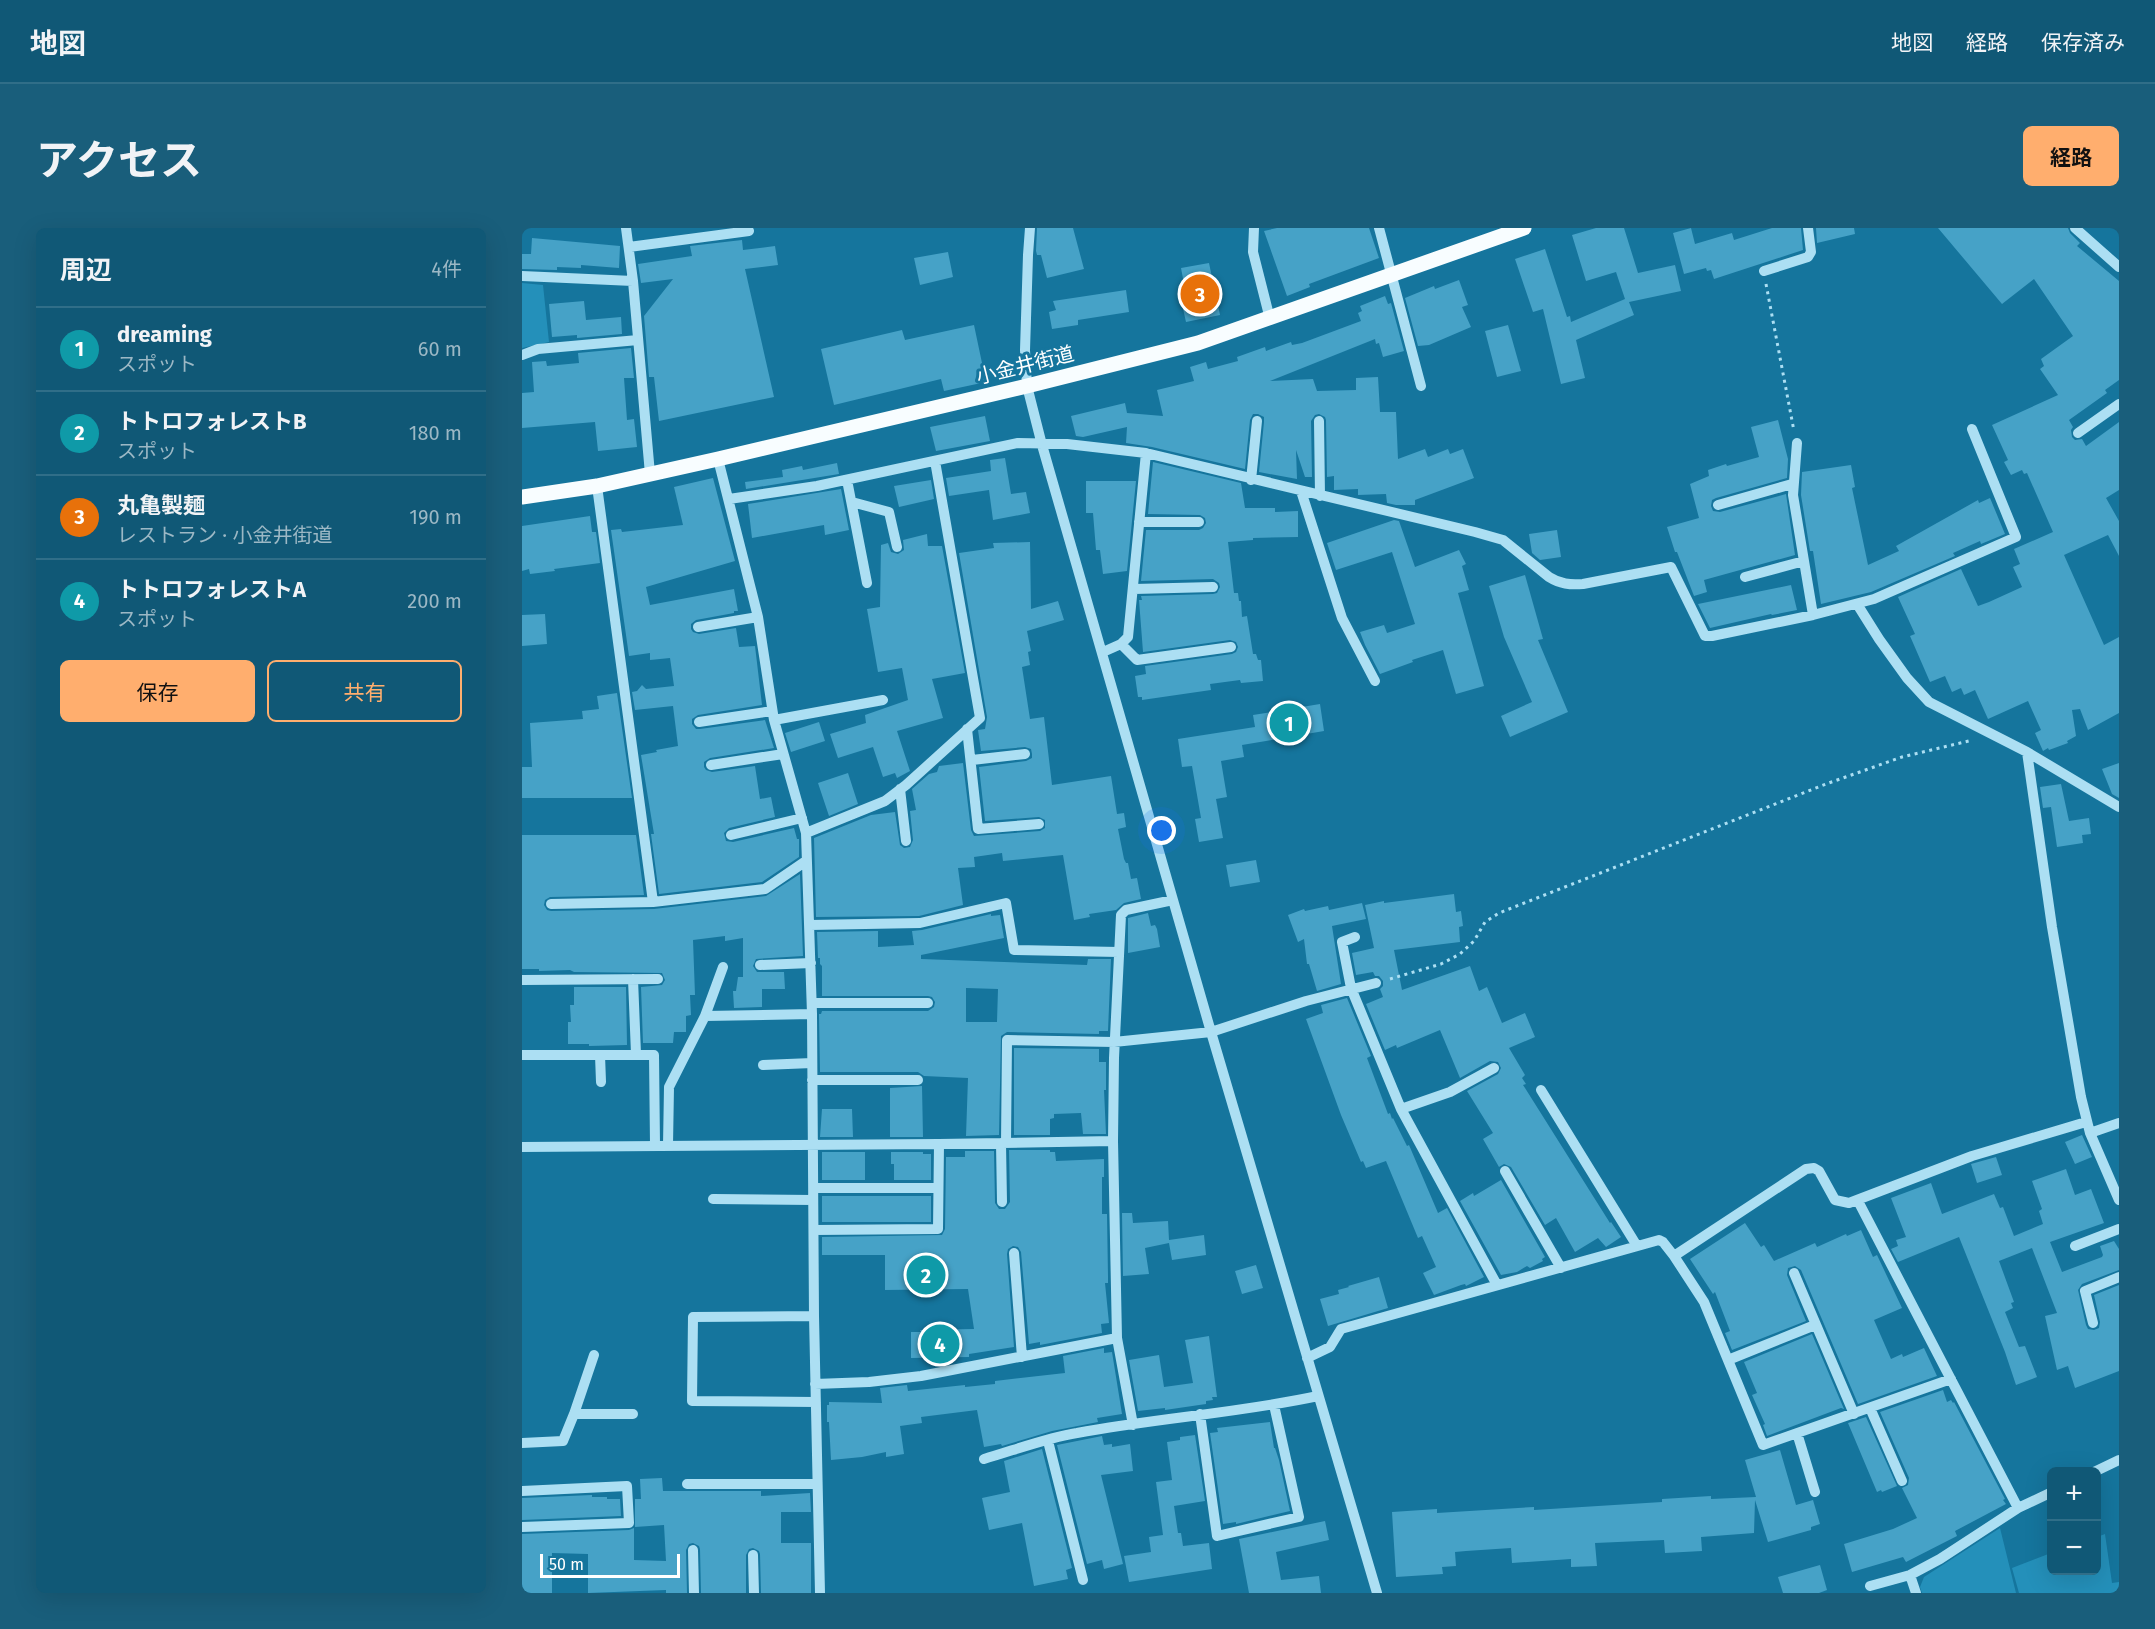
<!DOCTYPE html>
<html lang="ja">
<head>
<meta charset="utf-8">
<style>
  :root { --surface:#105876; --page:#195e7b; --text:#f1f3f6; --muted:#9cb8c5; --line:#306e88; --accent:#ffae6e }
  body { margin:0; font-family:"Fira Sans","Noto Sans JP",sans-serif; background:var(--page); color:var(--text) }
  .controls { position:absolute; right:18px; bottom:18px; display:grid; overflow:hidden; border-radius:9px; box-shadow:0 6px 24px #0002 }
  .controls button { width:54px; height:54px; display:grid; place-items:center; padding:0; border:0; border-bottom:2px solid var(--line); background:var(--surface); color:var(--text); font:30px sans-serif }
  .scale { position:absolute; left:18px; bottom:15px; width:140px; box-sizing:border-box; padding-left:6px; border:3px solid #fff; border-top:0; font-size:16px; line-height:21px; white-space:nowrap; color:#fff; -webkit-text-stroke:4px #15759d; paint-order:stroke }
  .you { position:absolute; left:640px; top:603px; width:21px; height:21px; margin:-15px; border:4px solid #fff; border-radius:50%; background:#1a73e8; box-shadow:0 0 0 9px #1a73e833 }
  .badge { display:grid; place-items:center; width:39px; height:39px; border-radius:50%; background:var(--accent); color:#fff; font-size:20px; font-weight:700 }
  .pin { position:absolute; translate:-50% -50%; border:3px solid #fff; box-shadow:0 2px 6px #0006 }
  .list { margin:0; padding:0; list-style:none }
  h2 { display:flex; justify-content:space-between; align-items:center; height:78px; margin:0; padding:0 24px; font-size:26px }
  h2 small { font-size:20px; font-weight:400; color:var(--muted) }
  .list li { display:grid; grid-template-columns:39px 1fr auto; gap:18px; align-items:center; box-sizing:border-box; height:84px; padding:0 24px; border-top:2px solid var(--line) }
  .list b { display:block; font-size:22px; white-space:nowrap }
  .list p { margin:0; font-size:20px; white-space:nowrap; color:var(--muted) }
  .list em { font-size:20px; font-style:normal; color:var(--muted) }
  .actions { display:flex; gap:12px; padding:18px 24px }
  .actions a { flex:1; padding:14px 0; border:2px solid var(--accent); border-radius:9px; text-align:center; font-size:21px; color:var(--accent) }
  .actions .main { background:var(--accent); color:#111 }
  .map { position:relative; flex:none; width:1597px; height:1365px; overflow:hidden; border-radius:9px }
  header { display:flex; align-items:center; gap:36px; box-sizing:border-box; height:84px; padding:0 30px; background:var(--surface); border-bottom:2px solid var(--line) }
  header strong { font-size:28px }
  nav { display:flex; gap:33px; margin-inline-start:auto; font-size:21px }
  .intro { display:flex; align-items:center; justify-content:space-between; box-sizing:border-box; height:144px; padding:0 36px }
  h1 { margin:0; font-size:42px }
  .button { padding:15px 27px; border-radius:9px; background:var(--accent); color:#111; font-size:21px; font-weight:700 }
  main { display:flex; gap:36px; padding:0 36px }
  aside { flex:1; background:var(--surface); border-radius:9px; box-shadow:0 6px 24px #0002 }
  .map>svg:first-child { display:block }
</style>
</head>
<body>
<header>
<strong>地図</strong>
<nav><a>地図</a><a>経路</a><a>保存済み</a></nav>
</header>
<div class="intro"><h1>アクセス</h1><a class="button">経路</a></div>
<main>
<aside>
<h2>周辺<small>4件</small></h2>
<ul class="list">
<li><span class="badge" style="background:#0f9aa8">1</span><div><b>dreaming</b><p>スポット</p></div><em>60 m</em></li>
<li><span class="badge" style="background:#0f9aa8">2</span><div><b>トトロフォレストB</b><p>スポット</p></div><em>180 m</em></li>
<li><span class="badge" style="background:#e8710a">3</span><div><b>丸亀製麺</b><p>レストラン · 小金井街道</p></div><em>190 m</em></li>
<li><span class="badge" style="background:#0f9aa8">4</span><div><b>トトロフォレストA</b><p>スポット</p></div><em>200 m</em></li>
</ul>
<div class="actions"><a class="main">保存</a><a>共有</a></div>
</aside>
<div class="map">
<svg width="1597" height="1365" viewBox="0 0 1597 1365">
  <rect width="100%" height="100%" fill="#15759d"/>
  <path fill="#2490ba" d="M0,55l21,2 6,57 -27,6z
    M1478,1300l16,65h-94l-2,-6 4,-10z
    M1583,1306l7,49 7,-1v11h-100l-7,-25 39,-15 1,17h44l1,-33z"/>
  <path fill="#46a2c7" fill-rule="evenodd" d="M515,0h36l11,41 -37,9 -6,-23h-4l-1,-4z
    M755,0h92l10,30 -70,26 1,3 -23,9 -23,-65z
    M1074,0h28l14,45 37,-8 6,26 -52,11 5,13 -58,25 9,38 -24,6 -18,-75 -10,3 -18,-53 30,-10 22,68 3,-1 1,6 54,-23 -9,-27 -30,9 -14,-46z
    M1169,0l4,16 37,-11 2,7 38,-12h29l2,22 -89,29 -3,-9 -4,1 -1,-3 -22,6 -11,-41z
    M1294,0h38l1,6 -38,9z
    M1416,0h130l2,5 10,10 -3,3 42,35v99l-14,10 2,3 -38,27 4,7 -2,3 1,7 3,3 7,-1 4,7 33,-24v68l-13,8 13,23v35l-11,-21 -44,20 40,90 15,-8v76l-31,17 -8,-21 -8,1 4,26 -9,5 1,2 -19,7 -1,-2 -5,3 -8,-18 6,-3 -13,-29 -40,18 -13,-29 -11,5 -3,-7 -9,4 -7,-16 -15,6 -20,-46 5,-2 -17,-37 63,-28 17,37 11,-4 33,-15 -9,-20 7,-3 -6,-15 39,-17 -26,-59 -3,1 -2,-4 -11,5 -7,-13 4,-2 -16,-35 66,-30 -18,-26 4,-3 -3,-7 32,-23 -39,-57 -32,25z
    M10,10l88,8 -1,22 -38,-3v3l-24,-1v3l-35,-1v-15h9z
    M220,12l1,10 32,-4 3,19 -33,4 29,128 -115,24 -5,-44h-5l-5,-61 29,-37 -32,4 -3,-19 54,-8 -2,-10z
    M426,24l5,25 -33,8 -6,-27z
    M687,35l11,52 -34,7 -8,-36 6,-2 -3,-16z
    M937,52l9,25 -6,2 9,20 -42,18 -11,1 -13,-48 29,-12 1,3z
    M604,62l3,22 -51,8v5l-26,4 -3,-17 7,-2 -3,-9z
    M863,68l3,8 3,-1 13,48 -21,6 -4,-14 -3,1 -1,-5 -105,42 43,-2 4,12 39,-1v-12l22,-1 2,35h16l2,47 27,-10 3,8 20,-8 2,5 13,-5 11,29 -59,22v5h-19l-9,-2 -1,-9 -28,1v-6l-24,1v-14l-7,1 -1,-57 -1,-3 -6,-3 -4,1 -4,6 1,56h-7l-9,-27 1,29 -38,-7 5,-50v-5l-6,-3h-5l-3,6 -5,49 -93,-22 -26,-4 1,-16 -44,10 -7,-1 -5,-20 54,-13 2,10 36,3 -6,-26 37,-9 -4,-14 16,-5 2,7 30,-8 -1,-4 28,-10 1,4 25,-9 1,3 10,-2 59,-22 -3,-8 4,-2 -2,-5z
    M62,73l2,19 35,-3 1,17 -45,4v-3l-25,2 -3,-33z
    M452,97l12,57 -42,9 -3,-12 -107,26 -13,-56 81,-19 3,10z
    M986,97l13,46 -24,6 -12,-46z
    M109,120l3,30h-10l3,42 7,-1 3,28 -39,4 -3,-29 -73,6v-35l12,-1 -2,-30 14,-1 1,5 32,-3 -1,-10z
    M463,188l5,25 -54,10 -6,-24z
    M1256,192l10,39 -1,19 -71,20 -4,2 -1,6 2,5 7,1 66,-18 9,61 -91,25 3,12 -13,4 -17,-44h-2l-8,-25 32,-9 -9,-34 19,-8 -1,-6 18,-6 1,2 32,-9 -8,-30z
    M483,230l6,36 15,-2 4,21 -37,7 -4,-30 -40,6 -3,-18 45,-7 -1,-11z
    M631,234l88,21 4,25h30v4l23,-1v26l-45,1v2l-25,2 6,51h4l1,8h2l1,16 5,-1 6,38h3l2,6h3l2,21 -22,2 -1,-3 -30,4 1,6 -69,10v-3h-4l-3,-21 11,-2 -1,-8 87,-12 4,-2 2,-5 -2,-5 -6,-2 -87,12 -4,-52h3l-1,-4 72,-2 4,-1 3,-6 -1,-4 -6,-4 -72,2 5,-51h53l4,-2 3,-5 -1,-5 -5,-3 -52,-1z
    M315,235l2,11 -93,15 -1,-7 38,-5 -1,-7 20,-4 1,4z
    M1329,237l4,22 -3,1 16,77 31,-14 -3,-5 82,-46 1,3 11,-5 15,36 -24,10 -1,-3 -27,12 2,3 -84,36 -50,12 -8,-53h-3l-9,-56 1,-23z
    M191,250l22,83 -89,26 4,18 84,-16 4,22h-4v2l-38,7 -5,4v5l2,3 6,2 37,-6 3,19 16,-1 7,59 -64,10 -6,4v5l4,5h4l65,-9 9,28 -64,10 -6,4v5l2,3 6,2 43,-6 5,33 11,-2 4,20 -46,11 -5,5 2,8 7,1 61,-14 3,11h2v18l-37,25 -103,12 -8,-60h3l-13,-79 16,-3 -1,-2 22,-4 -5,-40 -38,4 -3,-18 5,-1 5,-6 4,4 28,-3 -4,-28 -20,2v-7l-21,3 -18,-126 10,-1 1,3 61,-7 -9,-38z
    M409,252l3,19 -35,8 -5,-21z
    M564,253h50l-9,90 -24,3 -3,-24h-4l-3,-37h-7z
    M319,261l8,41 -24,5 -1,-10 -72,13 -4,-34z
    M68,288l2,16h4l4,31 -46,6 1,2 -25,3 -1,-5 -7,2v-45z
    M872,292l5,1 16,46 44,-17 7,14 -4,2 7,24 -11,3 26,93 -28,8 -13,-44 -31,10 1,2 -33,12 -2,-4 -13,-25 -5,-13 24,-7 3,8 28,-9 -23,-72 -56,18 -9,-27z
    M1035,302l4,27 -21,3 -8,-7 -3,-19z
    M405,306l1,12h14l23,127 -33,6 11,39 -46,13 13,40 -13,7 -2,-5 -12,4 -10,-30 -35,11 -8,-24 36,-11 -1,-8 43,-15 -6,-32 -24,4 -11,-63 13,-2 1,-62 7,-2 3,9 7,2 6,-4 -1,-10z
    M508,314l1,67 27,-8 6,19 -37,11 4,20 -3,1 2,13 -8,2 8,52 14,-2 8,68 59,-9 6,38 7,-1 2,14 -8,2 6,30 2,4h2l3,16 6,-1 4,21 -17,4 -8,7 -27,4 1,3 -16,3 -11,-65 -60,6 -1,-8 -28,4 1,10 -17,1 5,37 -44,11 -103,1 -2,-79 57,-23 24,-3 5,33 4,3 6,-1 3,-7 -3,-29 6,-1 -4,-21 17,-15 8,-2 2,-6 24,-3 8,67 3,6 66,-5 5,-3v-8l-6,-3 -54,4 -6,-54 47,-6 6,-3v-4l-1,-5 -6,-2 -44,4 -3,-21 7,-1 2,-12 -28,-164 35,-5 -1,-5z
    M1003,347l18,64 -5,1 30,72 -58,25 -9,-21 31,-14 -28,-65 -15,-51z
    M1269,357l6,25 -25,5 -1,-1 -61,14 -12,-24z
    M23,386l2,30 -25,2v-31z
    M95,465l15,105h-110v-31h10l-2,-44 53,-4 -1,-8 17,-2 -2,-13z
    M798,476l4,27 -82,14 2,12 -23,4 6,36 -11,2 7,39 -24,4 -4,-23 6,-1 -9,-52 -10,1 -4,-28 77,-12 -2,-12z
    M297,494l6,19 -34,11 -6,-19z
    M1597,535v35l-7,-4 -10,-25z
    M326,545l10,31 -29,12 -11,-33z
    M1539,556l8,37 20,-3 2,16 -9,1 1,8 -26,4 -6,-40 -8,1 -3,-21z
    M0,607h114l8,60 -94,2 -5,3 -1,5 3,5 4,1 103,-2 112,-13 34,-22 3,82 -47,3 -3,7 4,6h27l1,17h-23v18l-28,1 -1,-17h3l2,-14h5v-39l-18,3v-5l-32,4 2,55h-5l1,20 -5,1v16h-12l-1,11h-30l-2,-56 21,-2 3,-5 -3,-7 -88,-1 -4,-2 -31,1v-2h-17z
    M734,632l4,22 -30,5 -4,-22z
    M932,666l2,18 5,-1 2,15 -4,1 1,15 -66,8 8,40 68,-24 9,25 8,-4 15,36 23,-10 10,24 -26,11 16,27 -3,3 4,6 -3,1 2,3 85,135 1,-1 10,15 -15,10 -8,-9 -23,14 -19,-34 -11,7 -34,-58 -7,-3 -5,3 -16,-28 10,-6 -26,-42 31,-17 3,-6 -3,-6 -8,-1 -30,17 -20,-48 -43,18 -1,-3 -11,5 -19,-46 17,-7 -3,-8 3,-3v-5l-4,-5h-4l-2,-4 -17,3 -4,-22 22,-5 -9,-43 19,-4v2z
    M840,675l4,16 -34,7 9,58 -24,7 -8,-27h-2l-3,-25 -6,3 -10,-27 16,-6 1,2 23,-5 1,4z
    M626,685l3,13 4,-1 2,4 3,18 -32,6v-35z
    M469,686v2l9,-1 4,23 -83,17v4l166,6 1,-6h23l-3,72h-9v3l-92,-2 -6,4 -2,99 -33,1 2,-58 -44,-2 -6,-4h-98l-1,-58h2l1,-3h106l6,-4 1,-5 -3,-5 -4,-1h-106v-30l-2,-2v-6h-2l-1,-26 61,-1v16l36,-2 -2,-14 10,-1zM444,760l32,1 -1,33h-31z
    M52,759h52l1,58 -38,1v-2h-21v-22h3l-1,-17h4z
    M825,770l24,58 -4,2 21,56 2,-1 2,6 1,-1 14,28 2,-1 29,68 9,-5 37,69 -18,9 -1,-2 -4,1 -27,10 -11,-22 13,-6 -14,-31 -4,2 -32,-77 -20,7 -3,-7 -2,1 -20,-47 -35,-96 17,-6 -2,-8z
    M492,820l85,1v13h7v28h-2l2,44h-23l-2,-21 -27,1v4l-4,1v16h-36z
    M400,858l1,51h-33v-49z
    M300,881h30l1,28h-33z
    M1560,907l10,22 -17,7 -10,-22z
    M487,922h41v2h5l1,9 48,-2v18h-2v37h5l1,62v7h-3l4,40 -8,1 1,9 -62,12v-3l-11,2 -8,-92 -3,-5 -5,-1 -5,3 -1,5 7,93 -45,7v3l-58,1v-26h10l-1,-2 54,-1 -6,-40 -83,1v-35h-63v-18l120,-2 3,-6 1,-72h19v-6h29l1,52 4,6h6l5,-7z
    M300,924h43v28h-43z
    M369,924h32v2h8v26h-37v-16h-3z
    M1474,929l6,18 -25,8 -6,-19z
    M1544,941l9,26 16,-6 13,34 -54,19 12,30 40,-15 1,-2 -3,-9 14,-5 5,8v21l-37,14 -4,6 8,35 2,4 6,1 5,-2 1,-6 -6,-27 25,-10v86l-44,17 -7,-22 -11,4 -12,-54 12,-3 -25,-65 -33,13 15,41 -3,1 2,5 -8,4 14,35 6,-1 12,31 -21,8 -11,-33 -46,-115 -61,25 -7,-13 7,-3 -2,-6 10,-3 -15,-39 40,-15 11,31 52,-20 6,14 3,-1 11,29 29,-12 -4,-13 3,-2 -10,-28z
    M979,952l44,77 -3,2 1,2 -13,7 -3,-2 -10,6 -16,3 -41,-74 13,-8 1,3z
    M300,968h109v26h-109z
    M600,985h10l1,10 35,-2 1,19 35,-5 2,20 -34,5 -3,-17 -24,5 4,26 -26,2z
    M1223,995l16,24 3,-2 10,16 41,-18 2,4 29,-13 1,2 14,-6 12,27 4,-2 25,53 -28,12 17,39 11,-5 1,3 21,-9 13,28 -79,28 -57,-134 -6,-4 -7,2 -1,7 19,46 -74,29 -7,-17 5,-2 -15,-39 -2,2 -23,-35z
    M734,1037l7,23 -21,6 -7,-23z
    M857,1049l9,31 -60,18 -8,-27 19,-5 -1,-4 11,-3 -1,-1z
    M1290,1106l32,75 -3,-1 -74,28 -4,-11 2,-1 -13,-29 5,-2 -13,-31z
    M687,1108l8,61h-5l1,3 -7,1v3l-41,6v-2l-27,3 -9,-51 30,-5 5,32 29,-4 -8,-43z
    M582,1120v5l8,-1 10,62 -25,4 1,4 -46,9 -50,15 -1,-2 -17,3 -7,-37 -56,7 1,6 -22,3 4,28 -18,3v-5l-24,5 -31,3 -2,-38h-2v-17h2v-3l53,1 -2,-15 27,-3 1,6 57,-6v2l30,-3v-3l70,-8 -2,-17z
    M1421,1162l4,12 4,-2 2,3 1,-1 51,97 -2,1 3,4 -51,27 2,5 -51,26 -3,-5 -51,15 -8,-28 49,-15 24,-11 -15,-30 6,-3 1,-7 -29,-66z
    M1344,1189l31,69 -15,6 -1,-2 -4,2 -29,-69z
    M748,1194l4,26h1l4,12 11,51 -54,13v-2l-13,2 -13,-91 8,-1 -1,-4z
    M673,1207l10,66 -31,5 4,27h3l2,13 26,-3 3,26 -83,13 -5,-26 27,-4 -2,-15 14,-2 -7,-53 16,-2 -5,-38 13,-2v-3z
    M580,1208l2,9 8,-1v3l18,-3 3,27 -32,4 22,89 -19,5 -2,-9 -15,4 -30,-119z
    M520,1221l30,119 -6,2 2,9 -34,7 -12,-63 -33,7 -7,-32 28,-6 -6,-31z
    M1258,1222l16,55 17,-5 7,24 -9,3v3l-43,12 -13,-42 -1,33 -53,4 1,14 -37,2 -1,-13 -69,3 2,23 -26,1v-8l-59,4 -1,-15 -45,3 -11,1 1,14 -14,1 1,7 -47,3 -4,-65 45,-3v4l97,-6v3l128,-8v-3l49,-3v3l45,-2 -11,-37z
    M140,1250l1,13h98v5l49,-3 1,19h-30v31h30v50h-50l-1,-39 -1,-3 -6,-3 -4,1 -3,6v38h-45l-1,-44 -1,-3 -6,-3 -4,1 -3,6 1,43h-21v-3l-78,3v-39l-36,-1v40h-30v-59l107,-4 5,-2v32l32,1 -2,-36 -29,2v-28h6l-1,-20z
    M70,1267v2h15v2h13l1,17 -99,4v-22z
    M803,1293l4,19 -53,12 5,28 38,-4 2,17h-72l-10,-54z
    M1298,1337l7,25 -8,3h-36l-5,-16z"/>
  <g fill="none" stroke-linecap="round" stroke-linejoin="round">
    <path stroke="#acdff3" stroke-width="3" stroke-dasharray="3 4.5" stroke-linecap="butt" d="M1244,56l28,147
      M868,751l51,-15 19,-10 14,-13 11,-19 14,-9 327,-129 76,-27 71,-17"/>
    <path stroke="#acdff3" stroke-width="10" d="M104,0l7,53 17,193
      M508,0l-2,27 -3,95 2,36 15,59 169,587 166,561
      M732,0l-1,24 17,67
      M857,0l42,158
      M1553,0l44,39
      M107,19l120,-16
      M1242,43l44,-14 3,-5 -3,-24
      M0,48l111,5
      M0,127l16,-6 100,-9
      M797,193l1,75
      M1556,205l41,-29
      M1275,215l-4,52 20,120
      M196,231l40,158 16,103 32,113 6,181 2,302 6,277
      M325,252l20,103
      M729,252l6,-59
      M75,258l56,416 112,-13 41,-28
      M779,263l41,127 33,63
      M207,271l88,-13 201,-43 49,1 79,9 329,79 28,8 46,37c11,7 21,8 34,7l88,-17 34,69h7l101,-21 61,-16 142,-62 -44,-108
      M330,274l37,10 8,35
      M1196,277l74,-21
      M617,294h60
      M1223,349l59,-16
      M612,361l79,-2
      M1335,376l22,35 28,39 22,24 98,50 92,55
      M176,399l60,-10
      M599,416l16,16 94,-13
      M581,424l18,-8 7,-7 18,-184
      M252,492l109,-20
      M177,494l73,-11
      M445,501l11,100 61,-5
      M1505,524l25,175 29,170 9,36 29,67
      M450,532l53,-6
      M189,537l72,-11
      M378,561l6,52
      M284,605l79,-32 21,-16 74,-67 -45,-257
      M209,607l71,-17
      M29,676l102,-2
      M288,697l110,-2 86,-20 8,47 105,2
      M833,709l-13,5 9,46 50,121 96,176
      M238,737l51,-2
      M111,751l3,75
      M0,752l136,-1
      M290,775h116
      M183,788l107,-2
      M0,827h132l1,90
      M78,827l1,27
      M241,837l49,-2
      M290,852h106
      M1019,862l96,156
      M879,881l49,-17 44,-24
      M1568,905l29,-10
      M479,915l1,59
      M484,915l1,-103 107,2 97,-10 95,-31 70,-18
      M146,917l1,-58 36,-71 18,-49
      M0,919l417,-3 174,-3
      M983,943l56,97
      M292,960h124
      M191,971l100,1
      M1336,973l160,307
      M292,1002l124,-1 1,-85
      M1553,1018l44,-17
      M492,1025l8,104
      M1152,1028l132,-87 8,-1 5,3 16,29 14,3 123,-47 114,-34
      M1272,1045l60,141
      M292,1088l-121,1 -1,84 124,1
      M1571,1095l-8,-32 34,-14
      M785,1130l23,-11 11,-18 318,-89 4,2 11,14 30,46 59,143 188,-66
      M1206,1132l87,-35
      M293,1156l54,-2 52,-6 196,-38
      M1348,1180l32,73
      M52,1186l20,-59
      M678,1186l17,122 82,-19 -25,-112
      M611,1197l-16,-87 -4,-197 1,-83 7,-143 5,-5 47,-10
      M1275,1205l18,59
      M526,1213l35,139
      M0,1215l41,-2 11,-27h59
      M462,1231c31,-9 62,-21 93,-26 80,-15 162,-20 241,-37
      M1572,1244l25,-12
      M165,1256h130
      M0,1263l105,-5 2,37 -107,4
      M171,1322l1,43
      M231,1327l1,38
      M1388,1347l6,18
      M1348,1358l40,-11 30,-16 78,-51 34,-16"/>
    <path stroke="#f8fdff" stroke-width="15" d="M0,269l75,-11 121,-27 309,-73 171,-43 326,-115"/>
  </g>
  <g text-anchor="middle" dominant-baseline="central" stroke-width="6" stroke-linejoin="round" paint-order="stroke">
    <g font-size="20" fill="#fff" stroke="#15759d">
      <text transform="translate(503 137) rotate(-14)">小金井街道</text>
    </g>
  </g>
</svg>
<div class="controls">
<button>+</button>
<button>−</button>
</div>
<div class="scale">50 m</div>
<div class="you"></div>
<div class="pin badge" style="left:767px;top:495px;background:#0f9aa8">1</div>
<div class="pin badge" style="left:404px;top:1047px;background:#0f9aa8">2</div>
<div class="pin badge" style="left:678px;top:66px;background:#e8710a">3</div>
<div class="pin badge" style="left:418px;top:1116px;background:#0f9aa8">4</div>
</div>
</main>
</body>
</html>
